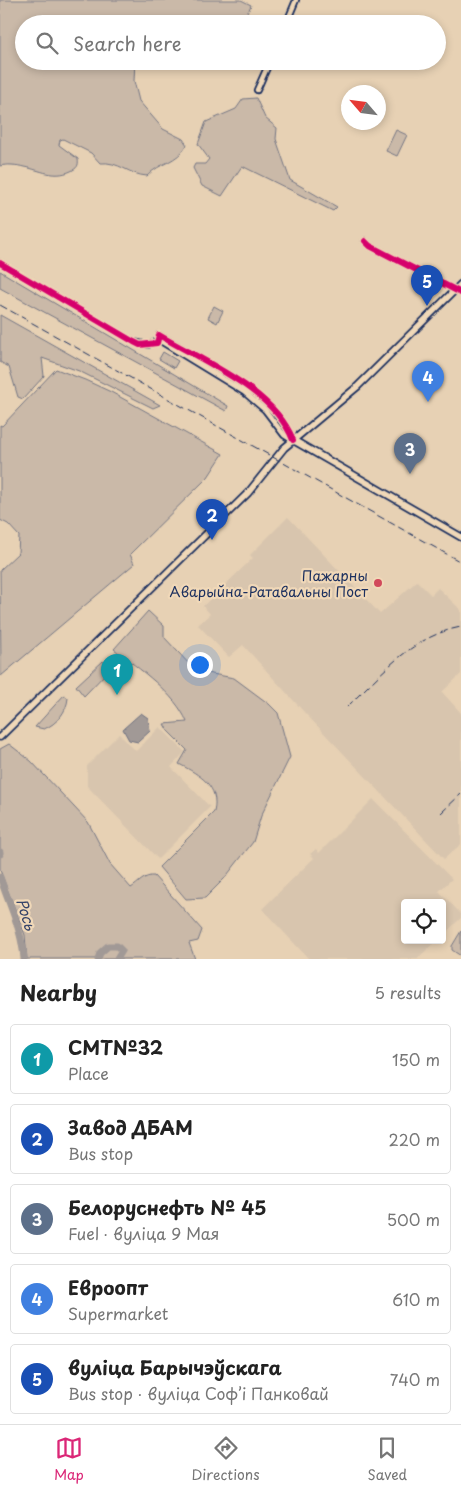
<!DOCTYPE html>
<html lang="en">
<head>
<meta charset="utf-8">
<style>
  :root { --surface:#fff; --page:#f6f6f6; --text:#222; --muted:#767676; --line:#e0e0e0; --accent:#db2777 }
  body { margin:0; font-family:"Playpen Sans",sans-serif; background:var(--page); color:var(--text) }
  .controls { position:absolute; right:15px; bottom:15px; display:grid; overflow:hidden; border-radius:5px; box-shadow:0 2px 8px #0003 }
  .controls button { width:45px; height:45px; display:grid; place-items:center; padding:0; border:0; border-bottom:1px solid var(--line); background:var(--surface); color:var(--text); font:25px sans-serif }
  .compass { position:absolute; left:341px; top:85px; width:45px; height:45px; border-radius:50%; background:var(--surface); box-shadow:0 2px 8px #0003; rotate:298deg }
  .you { position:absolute; left:199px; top:664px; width:18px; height:18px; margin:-12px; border:4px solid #fff; border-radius:50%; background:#1a73e8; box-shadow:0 0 0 8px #1a73e833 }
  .badge { display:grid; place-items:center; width:32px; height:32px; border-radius:50%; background:var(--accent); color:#fff; font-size:16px; font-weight:700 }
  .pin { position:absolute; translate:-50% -41px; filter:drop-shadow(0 1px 2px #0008) }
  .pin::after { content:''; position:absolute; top:26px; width:18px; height:15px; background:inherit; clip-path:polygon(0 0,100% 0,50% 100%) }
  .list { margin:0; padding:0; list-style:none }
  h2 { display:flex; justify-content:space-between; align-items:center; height:65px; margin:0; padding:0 20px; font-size:21px }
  h2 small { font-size:16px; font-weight:400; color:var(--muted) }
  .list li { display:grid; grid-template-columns:32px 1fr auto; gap:15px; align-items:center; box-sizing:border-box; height:70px; margin:0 10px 10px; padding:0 10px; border:1px solid var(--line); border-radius:5px }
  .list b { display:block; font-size:19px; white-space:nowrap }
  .list p { margin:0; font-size:16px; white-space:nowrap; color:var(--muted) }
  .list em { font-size:16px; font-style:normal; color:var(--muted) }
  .icon { flex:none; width:28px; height:28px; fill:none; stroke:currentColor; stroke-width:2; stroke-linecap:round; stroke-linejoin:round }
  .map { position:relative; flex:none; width:461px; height:959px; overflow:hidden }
  .search { position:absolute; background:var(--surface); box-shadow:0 2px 8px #0003; left:15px; right:15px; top:15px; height:55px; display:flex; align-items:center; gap:12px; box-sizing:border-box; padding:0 18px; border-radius:28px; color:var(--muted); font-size:19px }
  .sheet { height:465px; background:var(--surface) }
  nav { display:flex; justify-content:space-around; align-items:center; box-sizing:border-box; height:70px; border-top:1px solid var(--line); background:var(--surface); font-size:14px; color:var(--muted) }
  nav a { display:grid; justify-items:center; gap:2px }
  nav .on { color:var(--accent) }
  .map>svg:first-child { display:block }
</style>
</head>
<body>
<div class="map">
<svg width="461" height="959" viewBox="0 0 461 959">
  <rect width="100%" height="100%" fill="#e7d1b4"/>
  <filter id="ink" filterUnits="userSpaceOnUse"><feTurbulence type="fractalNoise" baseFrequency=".02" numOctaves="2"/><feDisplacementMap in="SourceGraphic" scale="10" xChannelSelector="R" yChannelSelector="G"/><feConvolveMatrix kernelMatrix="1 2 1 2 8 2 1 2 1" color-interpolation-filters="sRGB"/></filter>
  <g filter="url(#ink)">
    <path fill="#d8c5ae" d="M288,517l92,97 37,-33 14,14 7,-7 23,22v64l-19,18 19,21v131l-17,15 -140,-147 -61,-67 -14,12 -31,-32 12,-11 -7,-8 50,-48 -3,-3z
      M160,727l25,25 -14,15 39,40 -52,52 -71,-73v-20l32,-32 17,17z
      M373,799l79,80 -13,12 22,23v4l-19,18v-33h-37v37h32l-20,19h-108l-47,-50 52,-51 -4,-4 6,-5 3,4z"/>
    <path fill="#cab9a8" stroke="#727483" d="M0,0h241l10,5c-9,27 -41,21 -63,15l-11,4h-153v37h111l-1,20 5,20 24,28 20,10 4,6c-10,18 -27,17 -40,31 -18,-1 -28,-15 -47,-13l-9,-10 -28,-14 -3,1 -1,5 19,14c1,7 -1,9 -7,12 -17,8 -30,-1 -47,-4 -7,-2 -17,-3 -24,-1z
      M256,98l9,20 12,10 -1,11 14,41 47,27 -4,4 -91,-45 -20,30 -20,-10 -9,-18 2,-4h10l4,-5 -11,-15 8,-22 30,-13 7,-10z
      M396,130l11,5 -10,21 -11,-5z
      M0,271l228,135 -2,5 -226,-123z
      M214,306l9,5 -6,12 -9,-5z
      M0,315l160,90 -7,3 -74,-37 -37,-13 2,18 -21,23 -5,-2 -9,-30 -9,-5z
      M163,352l15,9 -4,7 -15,-9z
      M56,369l29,11 26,12 112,62 -15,23 -78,77 4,10 -133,112 -1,-106 18,-17 1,-17 -11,-12 -8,-4v-95l2,1z
      M148,611l16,15v11l28,30 9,5 33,6 35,26 9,9 12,44 -29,59 -8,26 -29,37 -19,19 -19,1 -27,-32 55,-55c6,-26 -14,-37 -35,-48l8,-14 -19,-19 -4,-7 23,-2c-12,-29 -48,-53 -73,-73z
      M103,661l7,8 -26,27 -8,-10z
      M64,695l4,3c-1,13 -11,26 -24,31l-9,-2z
      M9,744l22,17 57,61 22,42 21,24c8,-5 13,-13 23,-12l48,54 -4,11 -9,2 6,16h-168l-2,-24 -25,-65v-121z
      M461,931v25l-9,-6v-4z"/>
    <path fill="#a19996" stroke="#6b6f80" d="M141,713l7,5 2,13 -12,11 -9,-2 -6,-11z"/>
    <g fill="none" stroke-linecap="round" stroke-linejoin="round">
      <path stroke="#a19996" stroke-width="7" d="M0,852v2
        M0,877c9,28 22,52 24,82
        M98,959l2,-6 8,-7h9l5,5 -5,8"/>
      <defs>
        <path id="minor" d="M286,24l10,-24
          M257,90l13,-29
          M365,241l5,5 91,47
          M0,263l134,79 14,3 11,-5
          M159,340v-5c43,26 115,55 134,105
          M159,340l85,52 21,18 19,25 8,5"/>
        <path id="major" d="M293,440l168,97
          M0,737l248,-244 36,-45 73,-61 104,-103"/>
      </defs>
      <use href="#minor" stroke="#1b2f5e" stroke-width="8"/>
      <use href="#major" stroke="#1b2f5e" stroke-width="9"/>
      <use href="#minor" stroke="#f0d8b8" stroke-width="4.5"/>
      <use href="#major" stroke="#f0d8b8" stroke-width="5.5"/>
      <path stroke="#1b2f5e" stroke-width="1" stroke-dasharray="8 4" stroke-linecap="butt" d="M0,305l461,257
        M347,707c34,-33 65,-71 114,-80
        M441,813l20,-19"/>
      <defs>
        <path id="cycleway" d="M365,241l5,5 91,47
          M0,263l134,79 6,3 17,-2 2,-8c43,26 115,55 134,105"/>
      </defs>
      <use href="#cycleway" stroke="#f0d8b8" stroke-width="9"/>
      <use href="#cycleway" stroke="#d6006c" stroke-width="6"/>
    </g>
  </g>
  <circle fill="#d1495b" stroke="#f0d8b8" stroke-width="2" cx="378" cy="583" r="5"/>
  <g text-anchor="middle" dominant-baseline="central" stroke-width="4.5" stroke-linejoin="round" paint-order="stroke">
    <g font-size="14" fill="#1b2f5e" stroke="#f0d8b8" text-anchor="end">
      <text x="368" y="575">Пажарны<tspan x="368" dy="16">Аварыйна-Ратавальны Пост</tspan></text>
    </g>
    <g font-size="15" font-style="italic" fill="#364469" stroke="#f0d8b8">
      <text transform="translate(27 914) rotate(73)">Рось</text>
    </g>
  </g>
</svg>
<div class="controls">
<button><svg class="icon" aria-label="locate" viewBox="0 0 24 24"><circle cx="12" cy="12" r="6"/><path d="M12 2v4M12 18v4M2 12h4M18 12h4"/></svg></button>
</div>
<svg class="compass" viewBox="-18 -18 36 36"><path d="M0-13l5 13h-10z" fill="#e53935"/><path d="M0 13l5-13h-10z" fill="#767676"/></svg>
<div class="you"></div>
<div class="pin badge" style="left:117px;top:695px;background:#0f9aa8">1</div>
<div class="pin badge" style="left:212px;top:540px;background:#1a4fb4">2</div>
<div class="pin badge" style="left:410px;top:474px;background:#5c6f8a">3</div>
<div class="pin badge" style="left:428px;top:402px;background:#3f7fe0">4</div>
<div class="pin badge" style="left:427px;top:306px;background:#1a4fb4">5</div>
<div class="search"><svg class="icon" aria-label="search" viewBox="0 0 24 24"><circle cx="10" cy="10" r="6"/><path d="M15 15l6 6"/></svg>Search here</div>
</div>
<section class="sheet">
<h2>Nearby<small>5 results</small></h2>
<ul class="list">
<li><span class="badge" style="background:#0f9aa8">1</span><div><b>СМТ№32</b><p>Place</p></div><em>150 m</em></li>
<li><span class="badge" style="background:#1a4fb4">2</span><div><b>Завод ДБАМ</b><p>Bus stop</p></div><em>220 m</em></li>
<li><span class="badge" style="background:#5c6f8a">3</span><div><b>Белоруснефть № 45</b><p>Fuel · вуліца 9 Мая</p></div><em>500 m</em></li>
<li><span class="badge" style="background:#3f7fe0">4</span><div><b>Евроопт</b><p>Supermarket</p></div><em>610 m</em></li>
<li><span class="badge" style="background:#1a4fb4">5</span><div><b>вуліца Барычэўскага</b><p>Bus stop · вуліца Софʼі Панковай</p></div><em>740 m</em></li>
</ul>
</section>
<nav>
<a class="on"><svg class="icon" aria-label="map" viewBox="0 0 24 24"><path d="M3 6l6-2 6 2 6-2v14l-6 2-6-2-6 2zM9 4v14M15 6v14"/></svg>Map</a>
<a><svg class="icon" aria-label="directions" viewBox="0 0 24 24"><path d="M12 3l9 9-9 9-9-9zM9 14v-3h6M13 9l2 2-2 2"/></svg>Directions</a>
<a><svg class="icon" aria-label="saved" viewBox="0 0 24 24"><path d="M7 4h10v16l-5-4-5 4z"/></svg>Saved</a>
</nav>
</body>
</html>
